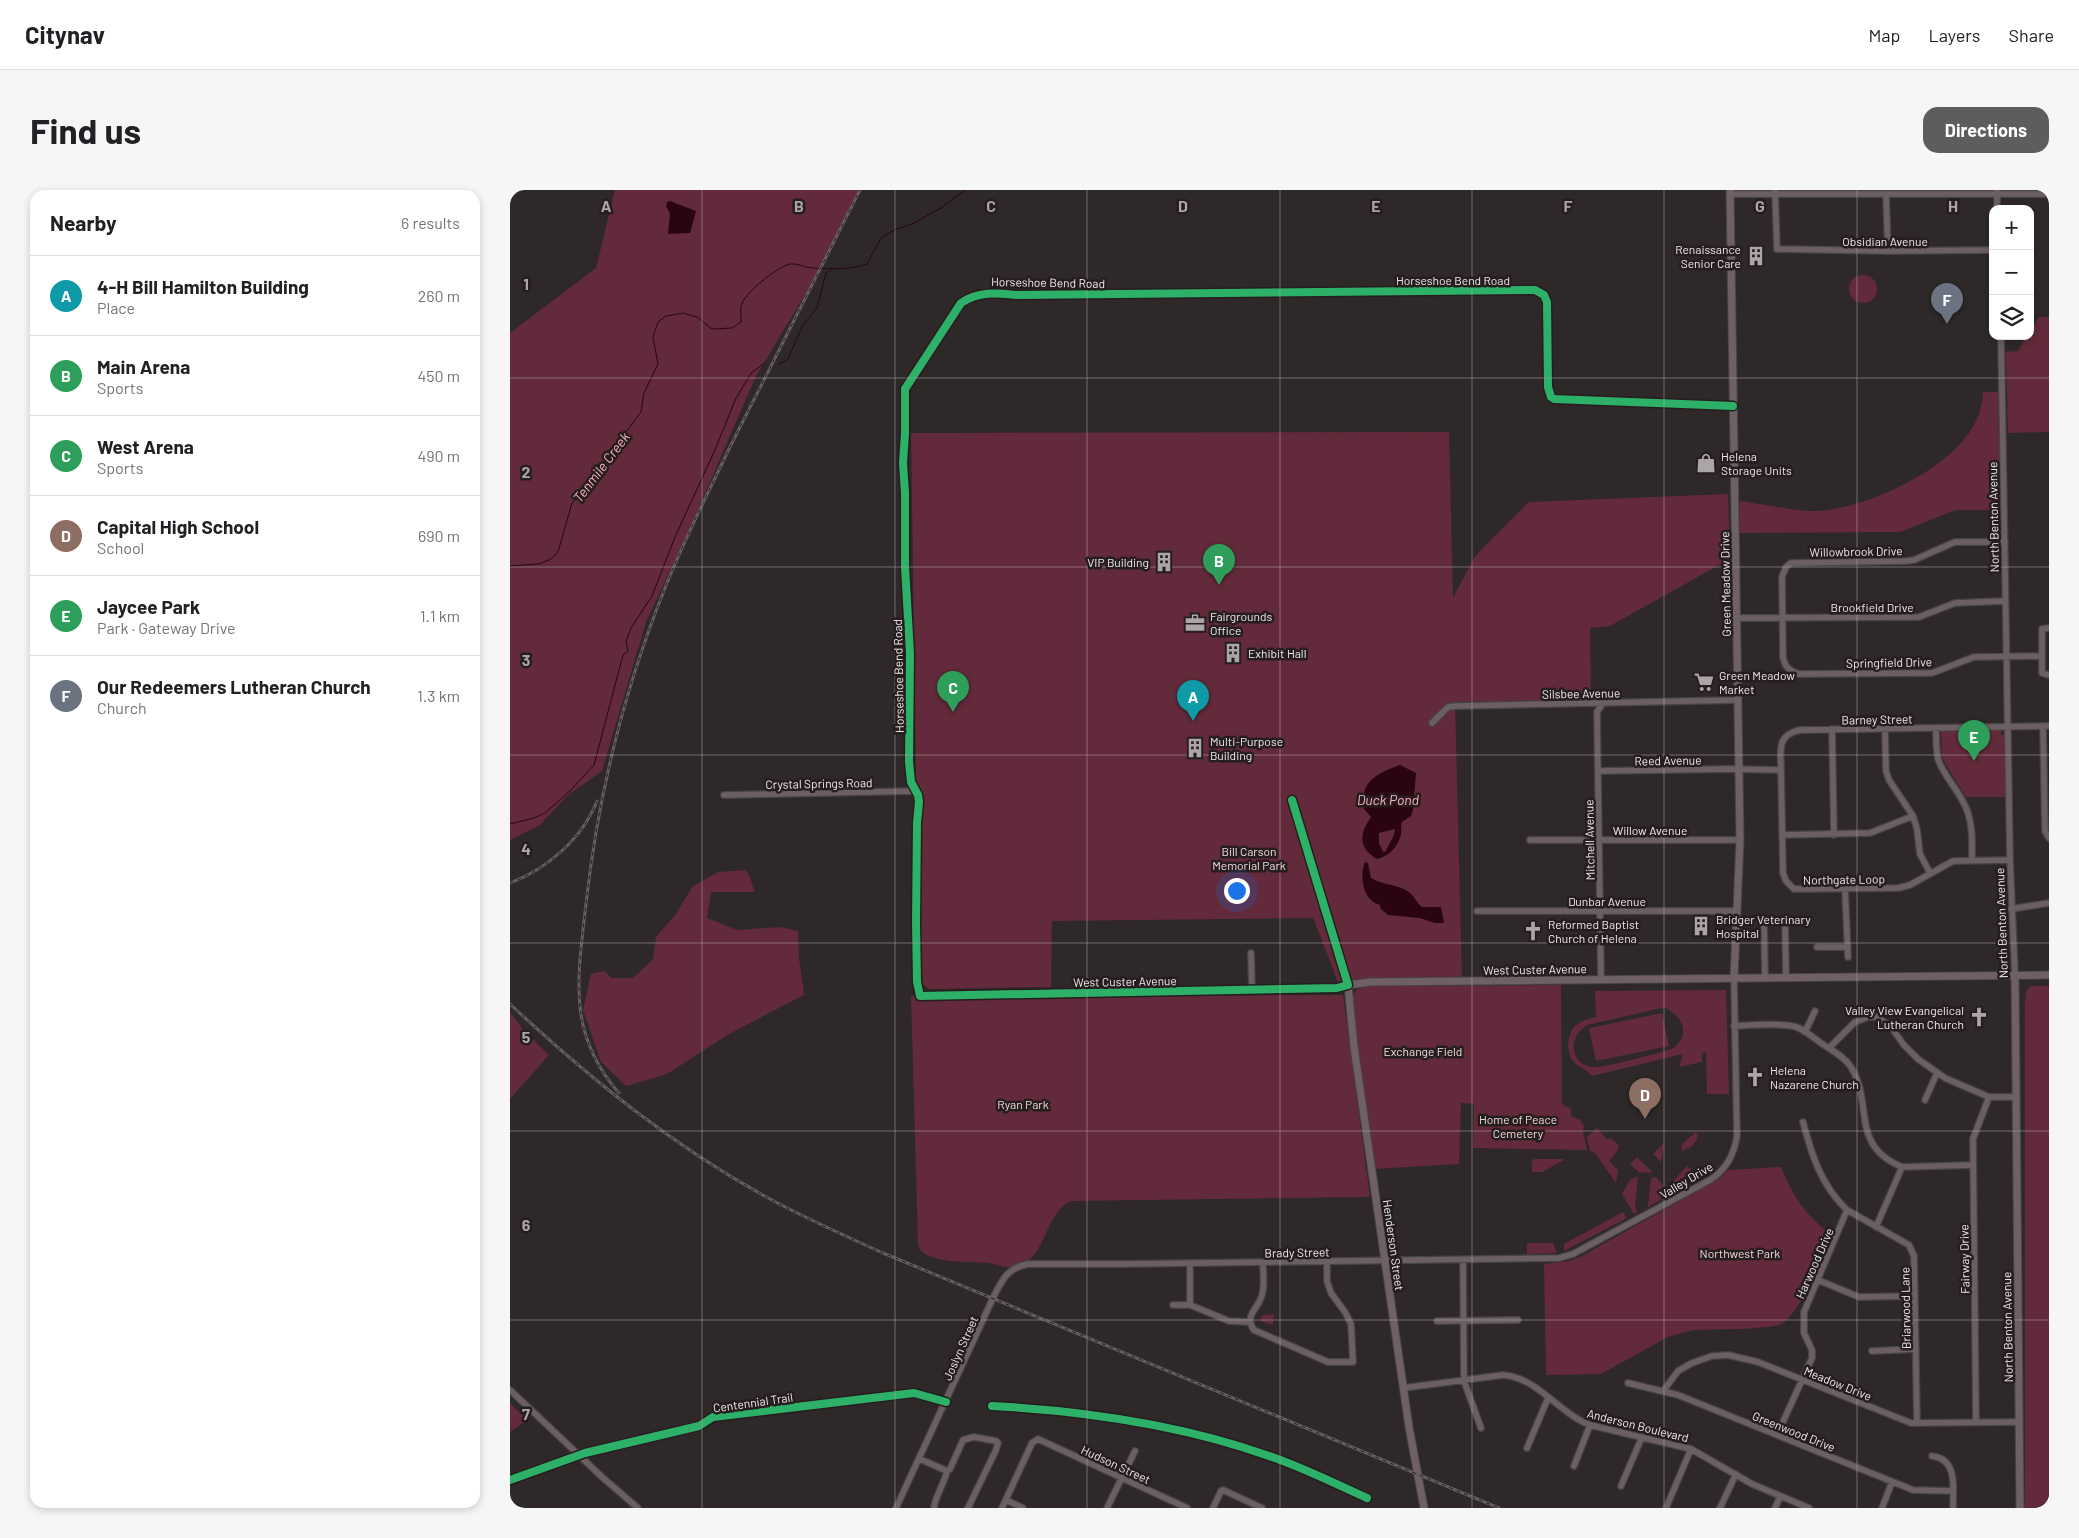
<!DOCTYPE html>
<html lang="en">
<head>
<meta charset="utf-8">
<style>
  :root { --surface:#fff; --page:#f6f6f6; --text:#202124; --muted:#757577; --line:#e0e0e0; --accent:#5f5c5e }
  body { margin:0; font-family:Barlow,sans-serif; background:var(--page); color:var(--text) }
  .controls { position:absolute; right:15px; top:15px; display:grid; overflow:hidden; border-radius:10px; box-shadow:0 2px 8px #0003 }
  .controls button { width:45px; height:45px; display:grid; place-items:center; padding:0; border:0; border-bottom:1px solid var(--line); background:var(--surface); color:var(--text); font:25px sans-serif }
  .you { position:absolute; left:726px; top:700px; width:18px; height:18px; margin:-12px; border:4px solid #fff; border-radius:50%; background:#1a73e8; box-shadow:0 0 0 8px #1a73e833 }
  .badge { display:grid; place-items:center; width:32px; height:32px; border-radius:50%; background:var(--accent); color:#fff; font-size:16px; font-weight:700 }
  .pin { position:absolute; translate:-50% -41px; filter:drop-shadow(0 1px 2px #0008) }
  .pin::after { content:''; position:absolute; top:26px; width:18px; height:15px; background:inherit; clip-path:polygon(0 0,100% 0,50% 100%) }
  .list { margin:0; padding:0; list-style:none }
  h2 { display:flex; justify-content:space-between; align-items:center; height:65px; margin:0; padding:0 20px; font-size:21px }
  h2 small { font-size:16px; font-weight:400; color:var(--muted) }
  .list li { display:grid; grid-template-columns:32px 1fr auto; gap:15px; align-items:center; box-sizing:border-box; height:80px; padding:0 20px; border-top:1px solid var(--line) }
  .list b { display:block; font-size:19px; white-space:nowrap }
  .list p { margin:0; font-size:16px; white-space:nowrap; color:var(--muted) }
  .list em { font-size:16px; font-style:normal; color:var(--muted) }
  .icon { flex:none; width:28px; height:28px; fill:none; stroke:currentColor; stroke-width:2; stroke-linecap:round; stroke-linejoin:round }
  .map { position:relative; flex:none; width:1539px; height:1318px; overflow:hidden; border-radius:15px }
  header { display:flex; align-items:center; gap:30px; box-sizing:border-box; height:70px; padding:0 25px; background:var(--surface); border-bottom:1px solid var(--line) }
  header strong { font-size:24px }
  nav { display:flex; gap:28px; margin-inline-start:auto; font-size:18px }
  .intro { display:flex; align-items:center; justify-content:space-between; box-sizing:border-box; height:120px; padding:0 30px }
  h1 { margin:0; font-size:35px }
  .button { padding:12px 22px; border-radius:15px; background:var(--accent); color:#fff; font-size:18px; font-weight:700 }
  main { display:flex; gap:30px; padding:0 30px }
  aside { flex:1; background:var(--surface); border-radius:15px; box-shadow:0 2px 8px #0003 }
  .map>svg:first-child { display:block }
</style>
</head>
<body>
<header>
<strong>Citynav</strong>
<nav><a>Map</a><a>Layers</a><a>Share</a></nav>
</header>
<div class="intro"><h1>Find us</h1><a class="button">Directions</a></div>
<main>
<aside>
<h2>Nearby<small>6 results</small></h2>
<ul class="list">
<li><span class="badge" style="background:#0f9aa8">A</span><div><b>4-H Bill Hamilton Building</b><p>Place</p></div><em>260 m</em></li>
<li><span class="badge" style="background:#2e9e5b">B</span><div><b>Main Arena</b><p>Sports</p></div><em>450 m</em></li>
<li><span class="badge" style="background:#2e9e5b">C</span><div><b>West Arena</b><p>Sports</p></div><em>490 m</em></li>
<li><span class="badge" style="background:#8d6e63">D</span><div><b>Capital High School</b><p>School</p></div><em>690 m</em></li>
<li><span class="badge" style="background:#2e9e5b">E</span><div><b>Jaycee Park</b><p>Park · Gateway Drive</p></div><em>1.1 km</em></li>
<li><span class="badge" style="background:#6b7280">F</span><div><b>Our Redeemers Lutheran Church</b><p>Church</p></div><em>1.3 km</em></li>
</ul>
</aside>
<div class="map">
<svg width="1539" height="1318" viewBox="0 0 1539 1318">
  <rect width="100%" height="100%" fill="#2e2829"/>
  <path fill="#622a3a" fill-rule="evenodd" d="M105,0h245l-39,78 -65,108 -69,159 -41,87 -44,149 -34,24 -28,30 -30,15v-507l86,-65z
    M1339 99a14 14 0 1 1 28 0a14 14 0 1 1-28 0Z
    M1529,127h10v115l-41,1 -2,-81 12,-1 9,-15h3v-5z
    M1473,202h15l2,118h-44l-56,22 -160,1v-32c22,3 55,10 76,10 47,-2 121,-36 150,-74 11,-13 16,-29 17,-45z
    M939,242l4,166 22,-42 54,-54 199,-8 2,65 -120,67 -20,2 1,72 -136,2 7,277 -124,3 -25,-64 -261,3 -1,66 -122,2 -7,-5 -3,-10 -8,-541z
    M1491,540v5h3l2,62h-40l-24,-39 -1,-27z
    M236,680l3,5 6,17h-44l-4,26 30,12 43,-3 18,4 1,27 5,37 -75,39 -62,40 -41,12 -25,-24 -18,-52 8,-36 13,-3 8,7h21l20,-19 3,-22 20,-23 16,-27 26,-15z
    M1051,795l1,119 9,5v7l9,4 4,6 -1,6 4,18 -114,-2 1,-44 -13,-1 -2,61 -85,5 -22,-168 1,-5 4,-7 14,-3z
    M1520,796h19v522h-24v-507l1,-9z
    M1216,800l3,104h-22l-1,-42 -4,1v9l-23,5 4,-13 -91,22c-5,-7 -14,-8 -19,-15 -7,-8 -6,-26 1,-34 6,-6 14,-8 22,-10l-1,-26zM1155,818c19,8 26,28 7,41 -15,4 -69,20 -81,18 -23,-5 -22,-31 -4,-42l70,-16z
    M833,805l27,202 -299,4c-23,9 -25,49 -45,61 -4,2 -11,4 -15,5 -7,1 -15,-3 -22,-4 -20,-2 -48,1 -65,-10 -4,-2 -5,-5 -6,-9l-7,-248z
    M0,822l14,19 25,24 -39,44z
    M1152,823l7,33 -73,15 -7,-33z
    M1087,938l11,12 2,-2 9,7 -1,5 -9,11 9,9 -2,13 -21,-30 -5,-2 -3,-14z
    M1186,942l2,3c-1,9 -10,14 -16,16v-7z
    M1153,954l1,2 -3,16 -8,-8z
    M1127,967l15,15 -2,1 -11,-1 -9,-8z
    M1024,969h28l2,1 -22,12h-10v-10z
    M1177,976l6,6v6l-10,3v2l-21,11 -2,6 -15,9 3,-3 3,-28 5,-1 10,12z
    M1271,977c13,31 24,48 51,68 -10,21 -32,80 -51,89 -14,6 -70,5 -88,6l-25,7 -67,37 -55,1 -2,-111 25,-3 11,-4 139,-78 9,-9z
    M1128,986l-3,31 2,5 -2,2 -4,-3 1,-1 -6,-8 1,-1h-1l-4,-7 8,-14z
    M1113,1022l4,6 -63,33v-7z
    M1017,1053h26l4,10 -30,1z
    M764,1124l-1,11 -13,-4 2,-6z
    M0,1213l17,17 -17,12z"/>
  <path fill="#2a0511" fill-rule="evenodd" d="M160,11l26,10 -6,22 -22,1 2,-20 -4,-8 1,-4z
    M890,575l16,8 -3,37 -2,6 -9,6c-2,4 0,8 -1,12 -2,12 -13,23 -24,25 -19,-11 -18,-25 -6,-42l-7,-8c-5,-28 14,-36 36,-44zM885,639c0,7 -6,14 -9,22l-3,1 -4,-9v-10z
    M855,672l3,1 3,15c11,7 27,6 38,14 5,4 8,11 13,15h19l3,16h-9l-15,-5 -32,-3 -7,-6 -1,-4c-17,-4 -21,-29 -15,-43z"/>
  <g fill="none" stroke-linecap="round" stroke-linejoin="round">
    <path stroke="#2a0511" stroke-width="1" d="M269,174l9,-5 15,-34 14,-17 9,-35 7,-4
      M0,376l29,-2 12,-5 7,-7 14,-49 35,-39 19,-32 15,-20 3,-19 14,-29 -5,-27 5,-15 8,-6 17,-3 14,4 15,12 20,-1 9,-6c1,-5 -1,-11 0,-15 1,-13 38,-41 49,-43 8,-1 16,4 23,4 19,1 37,2 54,-4l14,-26 13,-8 18,-6 29,-16 24,-18
      M0,634l24,-6 11,-5 25,-22 24,-26 29,-110 5,-4 -2,-9 5,-14 21,-32 23,-59 39,-85 22,-54 16,-26 13,-9"/>
    <defs>
      <path id="minor" d="M1265,0l2,59 111,2 105,-1
        M1487,0v19
        M1220,4h319
        M1376,4l2,57
        M1491,146l9,524 5,115
        M1495,352h-50l-41,18 -7,1 -116,2 -5,4 -4,10 1,80c2,10 6,14 16,17l133,-1 42,-16 68,-1
        M1226,428l183,-1 36,-14 50,-2
        M1539,438l-7,1v44l7,2
        M922,533l16,-16 9,-1 281,-6
        M1533,536l2,105 4,7
        M1375,538l1,43 3,9 24,36 4,13 3,25 10,19
        M1426,538c0,10 0,21 2,31 5,17 24,34 30,54 5,15 4,31 4,47
        M1322,539l2,106
        M1271,580l2,103 3,8 8,8 104,-1 12,-3 43,-24 57,-1
        M1088,581l132,-2 51,1c0,-19 -5,-35 19,-40l249,-4
        M214,605l191,-4
        M782,610l56,185 -11,3 -417,8 -3,-14 -1,-60 1,-99 2,-21 -1,-7 -7,-13 -2,-20 1,-109 -5,-86v-74l-2,-30 2,-30v-44l56,-86c18,-12 35,-10 55,-8l519,-5 9,5 3,7 1,85 3,10 3,2 179,7
        M1272,645l88,-2 43,-17
        M1020,650h210
        M1335,699l3,68
        M1501,719l38,-6
        M967,721h260
        M1254,729l1,59
        M1275,730l1,57
        M1307,757h31
        M741,763l1,36
        M1091,790l-4,-268 6,-9
        M1224,836c19,-1 39,-3 58,0 10,1 20,11 29,17 10,7 23,13 30,24 23,37 -2,78 51,100l70,-2
        M1295,842l10,-21
        M1319,858l26,-26 13,-5h9l14,10 13,18 14,14 27,19 44,19h26
        M1415,910l12,-27
        M1293,932c9,34 18,63 44,88l62,35 5,11 3,167
        M1366,1037l26,-60
        M953,1070l1,121 17,47
        M753,1073c0,10 2,22 -1,32 -3,13 -19,21 -8,35l74,32h25l-2,-38 -6,-12 -14,-19 -4,-12v-19
        M680,1074v41
        M1308,1090l41,17 56,-1
        M663,1115h17l39,16 21,1
        M927,1131l81,-1
        M1362,1161l44,-2
        M1118,1193l50,12 235,95 40,1
        M893,1198l100,-13c31,2 52,32 78,46l9,4 101,24 61,35 57,24
        M0,1200l92,87 36,31
        M1154,1200l14,-19 14,-8 20,-7 16,-1 30,7 153,61 108,-1
        M1466,1233l-3,-284 16,-42
        M1267,1245l35,-77v-8l-8,-17v-21l43,-102
        M1017,1258l21,-50
        M1422,1266c26,3 21,32 21,52
        M410,1269l27,12
        M1064,1276l16,-41
        M1111,1296l21,-49
        M496,1310l17,8
        M386,1318l97,-210c9,-18 14,-30 35,-34h96l435,-6 14,-4 137,-74c16,-10 24,-25 27,-44l-3,-158
        M424,1318c0,-9 11,-26 13,-37l3,-2 13,-29 11,-3 22,4 2,2 -2,7 -28,58
        M492,1318l30,-65 6,-4 149,69
        M597,1318l28,-57
        M703,1318l8,-17 2,-1 39,18
        M1156,1318l25,-59
        M1210,1318l16,-34
        M1265,1318l5,-11
        M1372,1318l10,-26"/>
      <path id="major" d="M1220,0l10,650 -6,138
        M1505,785l5,533
        M914,1318l-15,-81 -55,-380 -6,-62 23,-3 678,-7"/>
    </defs>
    <use href="#minor" stroke="#484445" stroke-width="8"/>
    <use href="#major" stroke="#484445" stroke-width="9"/>
    <use href="#minor" stroke="#6b5f62" stroke-width="5.5"/>
    <use href="#major" stroke="#6e6063" stroke-width="7"/>
    <defs>
      <path id="rail" d="M0,693c37,-14 72,-44 87,-82
        M0,814c79,74 164,143 260,195 37,20 75,37 113,54l616,255
        M109,903c-53,-60 -41,-117 -33,-189 12,-109 38,-214 79,-316 19,-48 43,-95 65,-141 43,-86 87,-171 130,-257"/>
    </defs>
    <use href="#rail" stroke="#655e5f" stroke-width="3"/>
    <use href="#rail" stroke="#261d1f" stroke-width="1" stroke-dasharray="4" stroke-linecap="butt"/>
    <defs>
      <path id="cycleway" d="M782,610l56,185 -11,3 -417,8 -3,-14 -1,-60 1,-99 2,-21 -1,-7 -7,-13 -2,-20 1,-109 -5,-86v-74l-2,-30 2,-30v-44l56,-86c18,-12 35,-10 55,-8l519,-5 9,5 3,7 1,85 3,10 3,2 179,7
        M482,1216c95,5 191,19 280,51 32,11 64,27 95,41
        M0,1290l75,-27 114,-27 14,-9 201,-24 32,9"/>
    </defs>
    <use href="#cycleway" stroke="#261d1f" stroke-width="11"/>
    <use href="#cycleway" stroke="#2db169" stroke-width="8"/>
  </g>
  <path fill="none" stroke="#aba5a6" stroke-width="1" stroke-opacity="0.55" d="M192,0v1318M385,0v1318M577,0v1318M770,0v1318M962,0v1318M1154,0v1318M1347,0v1318M0,188h1539M0,377h1539M0,565h1539M0,753h1539M0,941h1539M0,1130h1539"/>
  <defs>
    <symbol id="building-bare" viewBox="-9 -9 18 18"><path d="M-4-6H4V6H1V3H-1V6H-4ZM-2.5-4.3h1.7v1.8h-1.7ZM.8-4.3h1.7v1.8H.8ZM-2.5-1h1.7V.8h-1.7ZM.8-1h1.7V.8H.8Z" fill="#aba5a6" stroke="#261d1f" stroke-width="2.5" paint-order="stroke"/></symbol>
    <symbol id="shop-bare" viewBox="-9 -9 18 18"><path d="M-5-2.5h2.3a2.7 3.5 0 0 1 5.4 0H5L5.5 6h-11ZM-1.5-2.5h3a1.5 2.3 0 0 0-3 0Z" fill="#aba5a6" stroke="#261d1f" stroke-width="2.5" paint-order="stroke"/></symbol>
    <symbol id="office-bare" viewBox="-9 -9 18 18"><path d="M-6-3h4V-5.5h4V-3h4V5H-6ZM-1-4.5V-3h2v-1.5ZM-6 0V1H6V0Z" fill="#aba5a6" stroke="#261d1f" stroke-width="2.5" paint-order="stroke"/></symbol>
    <symbol id="supermarket-bare" viewBox="-9 -9 18 18"><path d="M-6-5.5h2.5l.6 2H6L4.5 2H-2.5L-4.4-4H-6ZM-1.5 3.2a1.3 1.3 0 1 0 .1 0ZM3 3.2a1.3 1.3 0 1 0 .1 0Z" fill="#aba5a6" stroke="#261d1f" stroke-width="2.5" paint-order="stroke"/></symbol>
    <symbol id="church-bare" viewBox="-9 -9 18 18"><path d="M-1.2-6h2.4v3.5h3.3v2.4h-3.3V6h-2.4V-.1h-3.3v-2.4h3.3Z" fill="#aba5a6" stroke="#261d1f" stroke-width="2.5" paint-order="stroke"/></symbol>
  </defs>
  <g fill-rule="evenodd">
    <use href="#building-bare" x="1232" y="52" width="28" height="28"/>
    <use href="#shop-bare" x="1182" y="259" width="28" height="28"/>
    <use href="#building-bare" x="640" y="358" width="28" height="28"/>
    <use href="#office-bare" x="671" y="419" width="28" height="28"/>
    <use href="#building-bare" x="709" y="449" width="28" height="28"/>
    <use href="#supermarket-bare" x="1180" y="478" width="28" height="28"/>
    <use href="#building-bare" x="671" y="544" width="28" height="28"/>
    <use href="#building-bare" x="1177" y="722" width="28" height="28"/>
    <use href="#church-bare" x="1009" y="727" width="28" height="28"/>
    <use href="#church-bare" x="1455" y="813" width="28" height="28"/>
    <use href="#church-bare" x="1231" y="873" width="28" height="28"/>
  </g>
  <g text-anchor="middle" dominant-baseline="central" stroke-width="5" stroke-linejoin="round" paint-order="stroke">
    <g font-size="12" fill="#efe8e9" stroke="#261d1f">
      <text x="1375" y="51">Obsidian Avenue</text>
      <text x="943" y="90">Horseshoe Bend Road</text>
      <text transform="translate(538 92) rotate(1)">Horseshoe Bend Road</text>
      <text transform="translate(1483 327) rotate(-91)">North Benton Avenue</text>
      <text transform="translate(1346 361) rotate(-1)">Willowbrook Drive</text>
      <text transform="translate(1215 394) rotate(-91)">Green Meadow Drive</text>
      <text x="1362" y="417">Brookfield Drive</text>
      <text transform="translate(1379 472) rotate(-1)">Springfield Drive</text>
      <text transform="translate(388 486) rotate(-91)">Horseshoe Bend Road</text>
      <text transform="translate(1071 503) rotate(-1)">Silsbee Avenue</text>
      <text transform="translate(1367 529) rotate(-1)">Barney Street</text>
      <text transform="translate(1158 570) rotate(-1)">Reed Avenue</text>
      <text transform="translate(309 593) rotate(-1)">Crystal Springs Road</text>
      <text x="1140" y="640">Willow Avenue</text>
      <text transform="translate(1079 650) rotate(-91)">Mitchell Avenue</text>
      <text transform="translate(1334 689) rotate(-1)">Northgate Loop</text>
      <text x="1097" y="711">Dunbar Avenue</text>
      <text transform="translate(1491 733) rotate(-92)">North Benton Avenue</text>
      <text transform="translate(1025 779) rotate(-1)">West Custer Avenue</text>
      <text transform="translate(615 791) rotate(-1)">West Custer Avenue</text>
      <text transform="translate(1176 990) rotate(-31)">Valley Drive</text>
      <text transform="translate(884 1055) rotate(82)">Henderson Street</text>
      <text transform="translate(787 1062) rotate(-1)">Brady Street</text>
      <text transform="translate(1454 1069) rotate(-91)">Fairway Drive</text>
      <text transform="translate(1304 1073) rotate(-66)">Harwood Drive</text>
      <text transform="translate(1395 1118) rotate(-91)">Briarwood Lane</text>
      <text transform="translate(1497 1137) rotate(-91)">North Benton Avenue</text>
      <text transform="translate(450 1158) rotate(-66)">Joslyn Street</text>
      <text transform="translate(1328 1193) rotate(22)">Meadow Drive</text>
      <text transform="translate(243 1212) rotate(-8)">Centennial Trail</text>
      <text transform="translate(1128 1235) rotate(14)">Anderson Boulevard</text>
      <text transform="translate(1284 1241) rotate(22)">Greenwood Drive</text>
      <text transform="translate(606 1274) rotate(25)">Hudson Street</text>
    </g>
    <g font-size="12" fill="#efe8e9" stroke="#261d1f" text-anchor="start">
      <text x="1231" y="59" text-anchor="end">Renaissance<tspan x="1231" dy="14">Senior Care</tspan></text>
      <text x="1211" y="266">Helena<tspan x="1211" dy="14">Storage Units</tspan></text>
      <text x="639" y="372" text-anchor="end">VIP Building</text>
      <text x="700" y="426">Fairgrounds<tspan x="700" dy="14">Office</tspan></text>
      <text x="738" y="463">Exhibit Hall</text>
      <text x="1209" y="485">Green Meadow<tspan x="1209" dy="14">Market</tspan></text>
      <text x="700" y="551">Multi-Purpose<tspan x="700" dy="14">Building</tspan></text>
      <text x="1206" y="729">Bridger Veterinary<tspan x="1206" dy="14">Hospital</tspan></text>
      <text x="1038" y="734">Reformed Baptist<tspan x="1038" dy="14">Church of Helena</tspan></text>
      <text x="1454" y="820" text-anchor="end">Valley View Evangelical<tspan x="1454" dy="14">Lutheran Church</tspan></text>
      <text x="1260" y="880">Helena<tspan x="1260" dy="14">Nazarene Church</tspan></text>
    </g>
    <g font-size="12" fill="#f3d9de" stroke="#261d1f">
      <text x="739" y="661">Bill Carson<tspan x="739" dy="14">Memorial Park</tspan></text>
      <text x="913" y="861">Exchange Field</text>
      <text x="513" y="914">Ryan Park</text>
      <text x="1008" y="929">Home of Peace<tspan x="1008" dy="14">Cemetery</tspan></text>
      <text x="1230" y="1063">Northwest Park</text>
    </g>
    <g font-size="14" font-style="italic" fill="#fdb3c3" stroke="#261d1f">
      <text transform="translate(91 277) rotate(-53)">Tenmile Creek</text>
      <text x="878" y="609">Duck Pond</text>
    </g>
  </g>
  <g font-size="16" text-anchor="middle" font-weight="bold" fill="#aba5a6" stroke="#261d1f" stroke-width="5" stroke-linejoin="round" paint-order="stroke">
    <text x="96" y="22">A</text>
    <text x="289" y="22">B</text>
    <text x="481" y="22">C</text>
    <text x="673" y="22">D</text>
    <text x="866" y="22">E</text>
    <text x="1058" y="22">F</text>
    <text x="1250" y="22">G</text>
    <text x="1443" y="22">H</text>
    <text x="16" y="100">1</text>
    <text x="16" y="288">2</text>
    <text x="16" y="476">3</text>
    <text x="16" y="665">4</text>
    <text x="16" y="853">5</text>
    <text x="16" y="1041">6</text>
    <text x="16" y="1230">7</text>
  </g>
</svg>
<div class="controls">
<button>+</button>
<button>−</button>
<button><svg class="icon" aria-label="layers" viewBox="0 0 24 24"><path d="M12 4l9 5-9 5-9-5zM3 14l9 5 9-5"/></svg></button>
</div>
<div class="you"></div>
<div class="pin badge" style="left:683px;top:531px;background:#0f9aa8">A</div>
<div class="pin badge" style="left:709px;top:395px;background:#2e9e5b">B</div>
<div class="pin badge" style="left:443px;top:522px;background:#2e9e5b">C</div>
<div class="pin badge" style="left:1135px;top:929px;background:#8d6e63">D</div>
<div class="pin badge" style="left:1464px;top:571px;background:#2e9e5b">E</div>
<div class="pin badge" style="left:1437px;top:134px;background:#6b7280">F</div>
</div>
</main>
</body>
</html>
